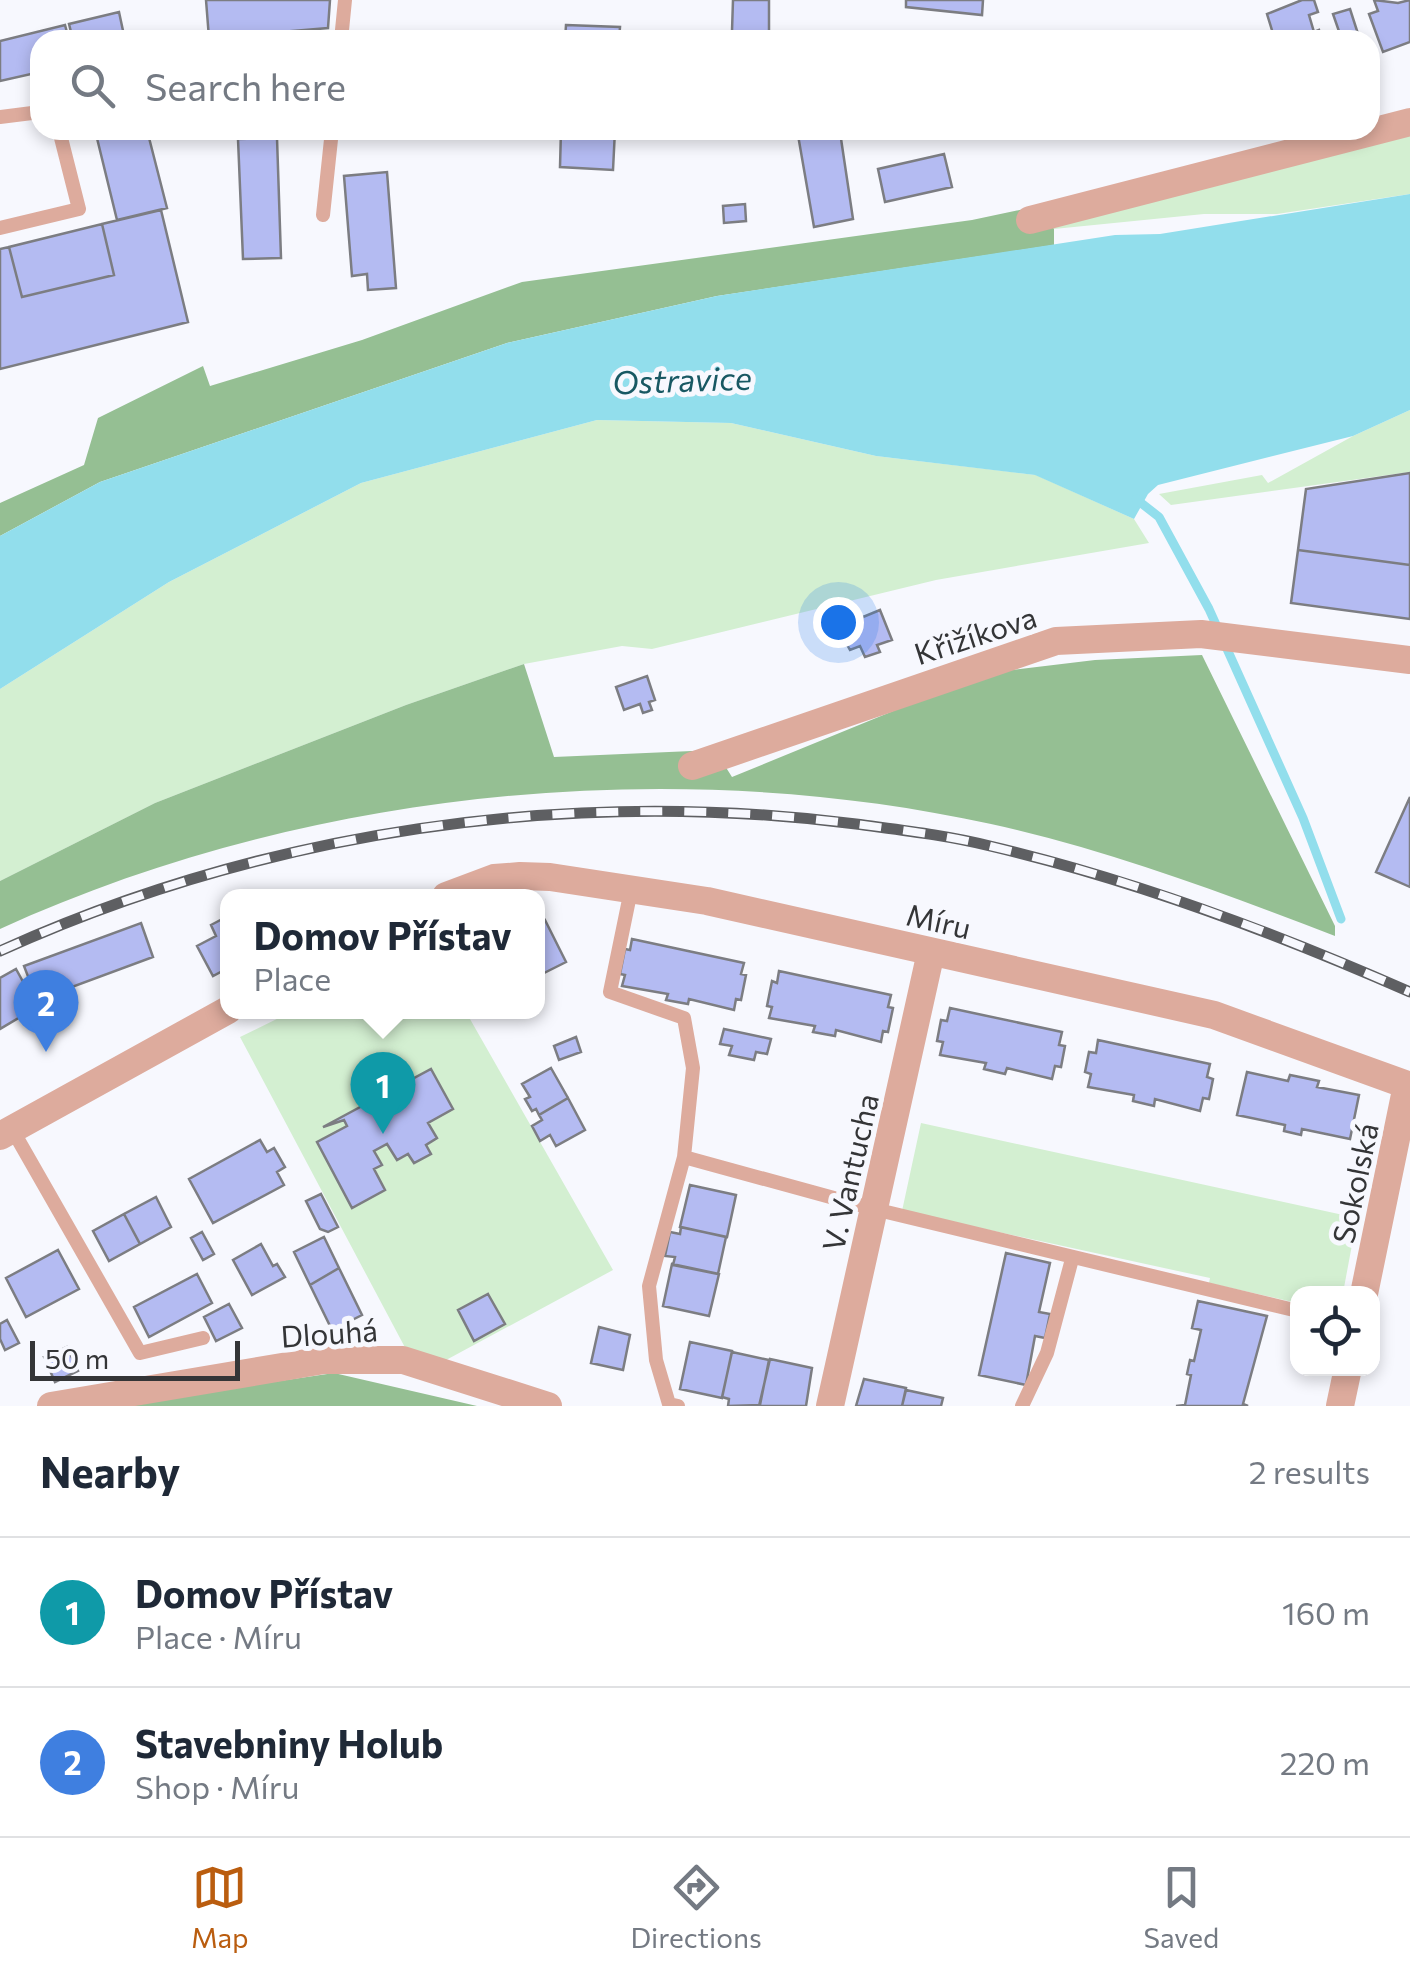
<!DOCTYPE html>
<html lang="en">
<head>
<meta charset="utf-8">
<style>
  :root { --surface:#fff; --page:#f6f6f7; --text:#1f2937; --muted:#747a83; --line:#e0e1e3; --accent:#ba5d0f }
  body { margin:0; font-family:Commissioner,sans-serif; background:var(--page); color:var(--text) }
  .controls { position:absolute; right:30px; bottom:30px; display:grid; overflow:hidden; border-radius:20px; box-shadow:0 5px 15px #0003 }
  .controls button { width:90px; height:90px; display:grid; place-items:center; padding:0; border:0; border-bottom:2px solid var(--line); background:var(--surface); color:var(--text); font:50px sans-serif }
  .scale { position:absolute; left:30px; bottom:25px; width:210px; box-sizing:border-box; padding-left:10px; border:5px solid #343537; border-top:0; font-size:28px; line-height:35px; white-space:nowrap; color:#343537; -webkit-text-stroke:8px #f7f8fe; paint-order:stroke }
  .you { position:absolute; left:838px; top:622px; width:35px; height:35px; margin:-25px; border:8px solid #fff; border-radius:50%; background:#1a73e8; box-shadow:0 0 0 15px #1a73e833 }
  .badge { display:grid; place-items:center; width:65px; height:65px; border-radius:50%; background:var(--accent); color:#fff; font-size:32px; font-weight:700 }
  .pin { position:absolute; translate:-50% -82px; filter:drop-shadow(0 2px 5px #0008) }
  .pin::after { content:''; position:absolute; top:52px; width:35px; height:30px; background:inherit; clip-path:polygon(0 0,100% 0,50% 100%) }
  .popup { position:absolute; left:220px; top:889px; width:325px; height:130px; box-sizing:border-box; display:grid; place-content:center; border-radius:20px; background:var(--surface); filter:drop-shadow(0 2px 8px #0005); font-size:32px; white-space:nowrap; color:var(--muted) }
  .popup b { font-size:38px; color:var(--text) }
  .popup::after { content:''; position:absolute; left:50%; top:100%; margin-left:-20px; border:20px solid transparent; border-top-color:var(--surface) }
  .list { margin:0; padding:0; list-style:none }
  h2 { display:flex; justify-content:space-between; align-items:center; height:130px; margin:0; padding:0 40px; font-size:42px }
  h2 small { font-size:32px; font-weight:400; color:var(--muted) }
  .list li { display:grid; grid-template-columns:65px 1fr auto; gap:30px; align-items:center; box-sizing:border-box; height:150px; padding:0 40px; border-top:2px solid var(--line) }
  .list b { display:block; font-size:38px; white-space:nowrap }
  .list p { margin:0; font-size:32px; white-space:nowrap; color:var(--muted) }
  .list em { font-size:32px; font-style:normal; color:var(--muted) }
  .icon { flex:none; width:55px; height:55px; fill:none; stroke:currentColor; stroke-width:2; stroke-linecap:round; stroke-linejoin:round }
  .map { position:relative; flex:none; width:1410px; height:1406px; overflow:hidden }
  .search { position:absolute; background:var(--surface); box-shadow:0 5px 15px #0003; left:30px; right:30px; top:30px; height:110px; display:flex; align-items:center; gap:25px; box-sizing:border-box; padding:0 35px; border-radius:30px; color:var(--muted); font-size:38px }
  .sheet { height:430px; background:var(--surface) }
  nav { display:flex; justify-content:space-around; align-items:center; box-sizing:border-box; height:140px; border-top:2px solid var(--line); background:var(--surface); font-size:28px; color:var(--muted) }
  nav a { display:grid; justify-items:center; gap:5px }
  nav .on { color:var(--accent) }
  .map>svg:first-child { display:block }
</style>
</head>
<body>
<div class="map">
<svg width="1410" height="1406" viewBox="0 0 1410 1406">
  <rect width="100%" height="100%" fill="#f7f8fe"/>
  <path fill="#d3efd1" d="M1410,130v64l-133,20h-73l-150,15 -4,-5z
    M1410,410v62l-239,33 -12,-11 103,-19 6,8 85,-47z
    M597,420l134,3 145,33 160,19 98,44 15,24 -213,37 -284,69 -30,-3 -98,18 -118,41 -251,98 -155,78v-192l169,-107 192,-99z
    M291,1012h175l147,258 -178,96 -26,-11 -169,-318z
    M921,1123l436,95 -14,75 -45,1 -1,9 -88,-20 1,-5 -308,-67z"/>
  <path fill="#95bf93" d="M1038,206l16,23v16l-337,51 -210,47 -407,139 -100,54v-33l84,-38 14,-47 105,-52 7,20 152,-46 160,-58 450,-62z
    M1202,655l133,271v10c-112,-43 -226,-86 -344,-112 -324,-71 -690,-33 -991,105v-48l155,-78 251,-98 118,-41 30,93 161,-7 17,27 254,-104 109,-13z
    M334,1373l143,33h-367z"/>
  <path fill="#92deec" d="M1410,194v216l-57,26 -195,49 -10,9 -14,25 -99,-44 -159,-19 -145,-33 -134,-3 -236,63 -192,99 -169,107v-153l100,-54 407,-139 210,-47 398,-61 45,-1z"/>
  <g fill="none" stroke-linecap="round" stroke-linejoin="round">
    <path stroke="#92deec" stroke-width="9" d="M1136,499l23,18 50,92 94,209 38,101"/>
  </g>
  <path fill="#b4bbf2" stroke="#7c7d82" stroke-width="2.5" d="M206,0h124l-2,28 -119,10z
    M733,0h36v35l-6,-1 -1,6h-41l1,-8 10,-1z
    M906,0h77l-1,15 -76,-8z
    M1302,0h12l4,12 -9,3 5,17 5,-2 3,10h-47l-8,-26z
    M1374,0l24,3 12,-3v42l-27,10 -14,-38 9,-3z
    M1350,9l10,31h-18l-9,-26z
    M119,12l6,28h-52l-4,-16z
    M65,25l4,15h-29v32l-40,9v-40z
    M566,25l54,2 -1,13h-54z
    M95,130h52l20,78 -50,12z
    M561,130h54l-2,40 -53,-3z
    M793,130h53l-6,2 13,87 -39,8 -16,-92 -4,1z
    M277,138l4,120 -38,1 -5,-120z
    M944,154l8,33 -67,15 -7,-33z
    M387,172l9,116 -28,2 -1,-16 -15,2 -8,-100z
    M745,204l1,17 -22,2 -1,-17z
    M161,210l27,112 -188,47v-120l9,-2 13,50 92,-22 -12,-51z
    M102,224l12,51 -92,22 -13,-50z
    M1410,473v92l-112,-15 8,-61z
    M1298,550l112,15v54l-119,-16z
    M880,610l12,30 -15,5 3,7 -15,5 -5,-11 -10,4 -5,-9 3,-1 -2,-10 -4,2 -1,-6z
    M647,676l8,24 -6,2 3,8 -9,3 -3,-9 -16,6 -8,-23z
    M1410,797v90l-34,-15z
    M228,916v52l-15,8 -16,-30 19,-10 -5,-11z
    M545,920l21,42 -28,14v-52z
    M141,923l12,34 -116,43 -13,-34z
    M632,939l112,24 -3,11 5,1 -5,25 -5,-1 -2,11 -45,-11 -1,5 -22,-4 2,-6 -46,-8 3,-11 -5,-1 5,-25 5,1z
    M16,969l21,38 -37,22v-51z
    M779,971l112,24 -3,12 5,1 -5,24 -5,-1 -2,11 -45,-12 -1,6 -22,-4 2,-6 -46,-8 3,-11 -5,-1 5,-25 5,2z
    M950,1008l112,24 -3,13 6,1 -4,21 -6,-1 -3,13 -45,-11 -2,6 -21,-5 2,-6 -46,-8 3,-13 -6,-1 4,-21 6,1z
    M724,1029l47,10 -4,15 -11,-2 -2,8 -25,-5 3,-9 -12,-2z
    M576,1037l5,15 -22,8 -5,-14z
    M1098,1040l112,24 -3,13 6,2 -4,20 -6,-1 -3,13 -45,-12 -1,7 -21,-5 1,-6 -46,-8 3,-13 -6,-2 4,-20 7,1z
    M551,1068l17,30 -29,17 -3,-6 -4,2 -7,-12 5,-2 -8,-13z
    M431,1069l22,40 -25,14 9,15 -11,7 5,9 -17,9 -6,-9 -11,6 -10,-16 -13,7 8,14 -8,4 11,21 -33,18 -35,-66 30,-16 -3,-6 -21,7z
    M1247,1072l41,9 2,-6 29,6 -2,6 42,8 -9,44 -48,-10 -1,6 -17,-4 1,-6 -48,-10z
    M568,1098l17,32 -29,16 -6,-11 -10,6 -8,-15 10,-6 -3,-5z
    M260,1140l7,12 7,-4 11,19 -8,5 7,13 -71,38 -24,-44z
    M690,1185l46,10 -9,42 -47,-10z
    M321,1194l17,33 -10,5 -8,-3 -14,-28z
    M156,1197l15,30 -31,17 -16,-30z
    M124,1214l16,30 -31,17 -16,-30z
    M681,1227l45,10 -8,37 -45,-9 2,-8 -10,-1 5,-24 10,2z
    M202,1232l12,22 -11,6 -12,-22z
    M324,1237l15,31 -29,17 -16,-33z
    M261,1244l12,22 4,-2 8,13 -33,18 -19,-35z
    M58,1250l21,39 -53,28 -20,-39z
    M1006,1253l44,10 -11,49 11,2 -5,24 -10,-2 -9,49 -47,-10z
    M672,1264l47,10 -10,42 -46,-10z
    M339,1268l23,47 -30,15 -22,-45z
    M197,1274l15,29 -63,34 -15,-30z
    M488,1294l17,30 -31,17 -16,-31z
    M1198,1301l69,15 -24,88 5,2h-72l9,-1 6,-30 -4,-1 3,-14 4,1 7,-31 -9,-2z
    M229,1304l13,24 -26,13 -12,-24z
    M7,1320l12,23 -14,7 -5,-11v-15z
    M599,1327l31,8 -7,35 -32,-7z
    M690,1342l42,9 -10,47 -42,-9z
    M67,1347l11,24 -23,11 -11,-25z
    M732,1352l37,8 -9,45 -32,1 1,-7 -7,-2z
    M770,1359l42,9 -6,38h-47z
    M864,1379l42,9 -4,18h-46z
    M906,1390l37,8 -2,8h-39z"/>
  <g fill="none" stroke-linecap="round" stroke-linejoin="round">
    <path stroke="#ddab9d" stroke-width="14" d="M341,40l4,-40
      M0,117l40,-5
      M323,215l9,-85
      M0,228l79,-19 -20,-79
      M631,890l-21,102 74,26 9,50 -9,89 -35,129 7,74 13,44 9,2
      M12,1129l128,224 63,-15
      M684,1157l190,52 424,102
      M1022,1406l25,-53 25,-94"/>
    <path stroke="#ddab9d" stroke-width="28" d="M1030,220l380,-98
      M692,766l364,-125 145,-7 209,26
      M446,896l48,-18 26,-2 30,1 157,24 507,114 196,71
      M0,1136l228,-126
      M1364,1294l43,-209
      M51,1406l273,-46h79l145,46
      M830,1406l101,-454
      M1340,1406l8,-38"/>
    <defs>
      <path id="rail" d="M0,951c265,-120 567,-164 856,-127 44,6 90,11 134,22 145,34 284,86 420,146"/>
    </defs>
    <use href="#rail" stroke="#5e5f62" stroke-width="11"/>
    <use href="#rail" stroke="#f7f8fe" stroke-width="8" stroke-dasharray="22" stroke-linecap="butt"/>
  </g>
  <g text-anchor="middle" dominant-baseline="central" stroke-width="10" stroke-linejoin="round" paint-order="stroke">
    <g font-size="30" fill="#343537" stroke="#f7f8fe">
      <text transform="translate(975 634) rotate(-18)">Křižíkova</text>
      <text transform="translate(939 920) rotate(13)">Míru</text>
      <text transform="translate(849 1172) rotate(-77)">V. Vantucha</text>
      <text transform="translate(1354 1183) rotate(-78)">Sokolská</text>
      <text transform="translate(329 1332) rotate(-4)">Dlouhá</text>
    </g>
    <g font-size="32" font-style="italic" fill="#185863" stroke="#f7f8fe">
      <text transform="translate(682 379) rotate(-2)">Ostravice</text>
    </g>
  </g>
</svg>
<div class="controls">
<button><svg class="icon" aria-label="locate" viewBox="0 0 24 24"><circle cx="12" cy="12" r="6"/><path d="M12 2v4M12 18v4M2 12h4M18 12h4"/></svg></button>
</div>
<div class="scale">50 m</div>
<div class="you"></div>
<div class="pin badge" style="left:383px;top:1134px;background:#0f9aa8">1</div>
<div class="popup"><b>Domov Přístav</b>Place</div>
<div class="pin badge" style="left:46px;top:1052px;background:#3f7fe0">2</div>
<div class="search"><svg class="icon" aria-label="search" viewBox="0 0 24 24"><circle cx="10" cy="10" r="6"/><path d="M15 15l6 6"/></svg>Search here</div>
</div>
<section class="sheet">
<h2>Nearby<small>2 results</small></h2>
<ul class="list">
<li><span class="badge" style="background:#0f9aa8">1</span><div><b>Domov Přístav</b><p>Place · Míru</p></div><em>160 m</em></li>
<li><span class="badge" style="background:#3f7fe0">2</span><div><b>Stavebniny Holub</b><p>Shop · Míru</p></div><em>220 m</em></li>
</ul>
</section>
<nav>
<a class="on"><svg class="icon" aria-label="map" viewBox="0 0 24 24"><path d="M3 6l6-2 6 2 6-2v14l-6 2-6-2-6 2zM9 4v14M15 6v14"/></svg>Map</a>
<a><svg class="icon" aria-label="directions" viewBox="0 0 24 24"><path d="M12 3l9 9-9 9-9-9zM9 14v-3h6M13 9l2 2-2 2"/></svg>Directions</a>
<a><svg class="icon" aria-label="saved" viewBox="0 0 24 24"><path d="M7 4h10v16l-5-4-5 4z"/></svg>Saved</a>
</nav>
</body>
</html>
